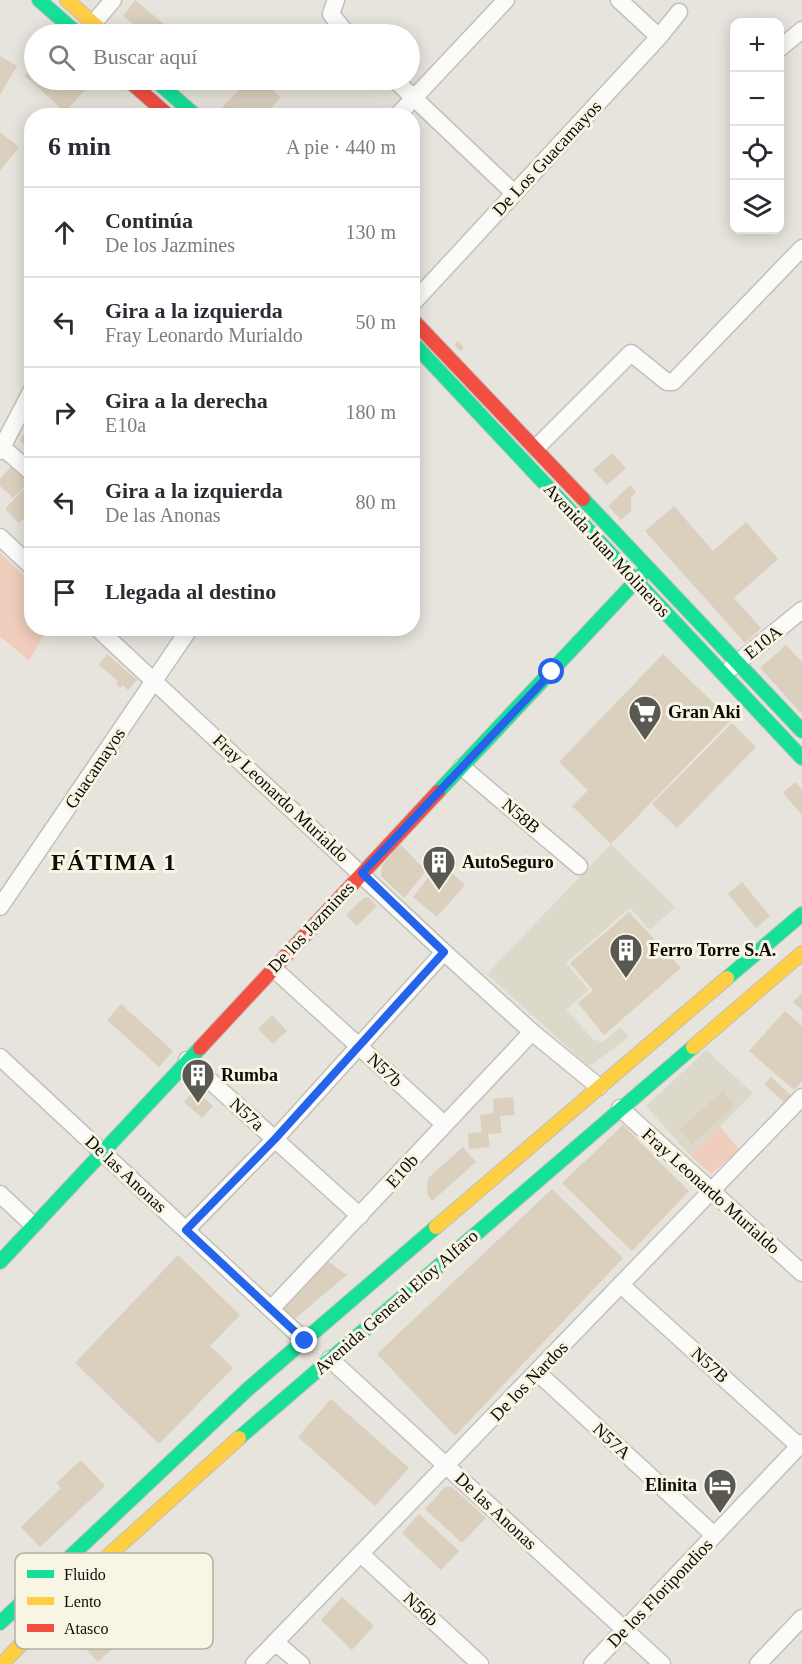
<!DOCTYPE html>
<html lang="es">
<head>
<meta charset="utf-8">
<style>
  :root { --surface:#fff; --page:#f2f2f3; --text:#2b2b33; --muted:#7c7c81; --line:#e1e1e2 }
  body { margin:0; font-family:"Times New Roman",serif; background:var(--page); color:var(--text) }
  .controls { position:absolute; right:18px; top:18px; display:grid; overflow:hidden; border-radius:12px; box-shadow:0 3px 15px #0003 }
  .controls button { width:54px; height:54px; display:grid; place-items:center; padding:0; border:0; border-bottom:2px solid var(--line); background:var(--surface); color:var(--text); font:30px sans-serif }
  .stop { position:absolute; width:18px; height:18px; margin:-14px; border:4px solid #2563eb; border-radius:50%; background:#fff }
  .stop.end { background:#2563eb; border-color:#fff; box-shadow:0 2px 6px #0008 }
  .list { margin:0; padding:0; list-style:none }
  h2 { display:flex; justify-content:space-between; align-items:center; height:78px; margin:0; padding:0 24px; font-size:26px }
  h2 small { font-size:20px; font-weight:400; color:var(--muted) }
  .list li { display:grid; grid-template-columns:39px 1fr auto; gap:18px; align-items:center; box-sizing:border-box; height:90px; padding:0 24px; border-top:2px solid var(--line) }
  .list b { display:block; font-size:22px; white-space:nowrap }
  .list p { margin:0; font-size:20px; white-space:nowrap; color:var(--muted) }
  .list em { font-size:20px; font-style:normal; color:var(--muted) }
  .icon { flex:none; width:33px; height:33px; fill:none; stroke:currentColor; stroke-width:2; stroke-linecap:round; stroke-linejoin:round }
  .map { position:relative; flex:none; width:802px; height:1664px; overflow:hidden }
  .search { position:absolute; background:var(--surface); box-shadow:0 3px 15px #0003; left:24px; top:24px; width:396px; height:66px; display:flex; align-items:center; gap:15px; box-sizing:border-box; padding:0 21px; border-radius:33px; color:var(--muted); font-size:22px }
  .panel { position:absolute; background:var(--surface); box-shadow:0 3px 15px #0003; left:24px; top:108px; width:396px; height:528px; border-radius:24px }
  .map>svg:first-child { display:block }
</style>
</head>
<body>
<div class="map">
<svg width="802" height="1664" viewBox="0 0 802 1664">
  <rect width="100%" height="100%" fill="#e6e4dc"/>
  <path fill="#ddd9ca" d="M611,844l64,63 -25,23 -20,-22 -64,55 23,27 -23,20 28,30 9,2 17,-15 9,10 -38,28 -5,-1 -99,-90z
    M706,1050l47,43 -62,63 -45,-50z"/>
  <path fill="#f0cdbc" d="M0,553l31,29 1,46 15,1 -18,32 -29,-25z
    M720,1126l19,24 -28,24 -20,-18z"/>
  <path fill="#dbcfbe" d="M135,0l30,25 -8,9h-11l-23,-18z
    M0,56l17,10 -17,29z
    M34,65v15h60l-29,32 -40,-36z
    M248,80h13l20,17 -10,11 9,8h-54l-6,-6z
    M0,132l19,15 -19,24z
    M458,341l6,7 -3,3 -7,-6z
    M32,419v33l-12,-11z
    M612,453l14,15 -19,17 -14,-15z
    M13,464l17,17 -17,17 -13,-12v-7z
    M30,482l2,29 -13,12 -14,-14z
    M630,485l6,7 -5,5v14l-10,9 -13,-14z
    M674,506l39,45 33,-29 32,37 -44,39 27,30 -16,15 -100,-112z
    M786,645l16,17v52l-42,-46z
    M107,654l30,26 -9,10 -5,-5 -3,3 -4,-5 2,-2 -19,-16z
    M663,654l68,66 -120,124 -39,-38 16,-16 -29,-28z
    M732,723l24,24 -79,81 -25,-24z
    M795,782l7,8v25l-19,-22z
    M400,844l26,27 -22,27 -23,-22 1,-10z
    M440,862l25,23 -28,32 -24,-20z
    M742,882l28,34 -14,12 -28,-34z
    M368,897l9,9 -20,20 -11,-11 17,-17z
    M629,912l52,56 -77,67 -26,-32 15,-13 -23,-27z
    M802,993v17l-9,-8z
    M121,1004l52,47 -14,16 -52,-47z
    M785,1011l17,15v55l-8,9 -45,-39z
    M272,1015l15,16 -14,13 -15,-15z
    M771,1077l22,20 -6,8 -23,-21z
    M195,1090l18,16 -11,12 -18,-16z
    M723,1091l12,14 -43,40 -12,-16z
    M513,1097l2,18 -15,1 2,17 -14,1 2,13 -21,2 -1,-16 14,-1 -2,-17 14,-2 -1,-14z
    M623,1125l66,66 -57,60 -70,-68z
    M463,1147l13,15 -44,39 -5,-7 1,-16z
    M552,1189l71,69 -168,178 -78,-82z
    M178,1255l62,60 -30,31 23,22 -74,76 -84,-81z
    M329,1262l18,13 -55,46 -15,-13z
    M331,1399l78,69 -34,38 -77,-69z
    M81,1460l24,26 -65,61 -19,-20 40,-39 -5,-5z
    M445,1487h7l34,31 -24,25 -37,-34z
    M419,1514l40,37 -18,19 -39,-37z
    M107,1590l31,34 -40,38 -31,-34z
    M342,1597l32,29 -22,24 -31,-30z"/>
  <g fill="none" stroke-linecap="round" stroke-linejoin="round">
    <defs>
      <path id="street" d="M336,0l-5,14 16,20
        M619,0l40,37
        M87,31l26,-31
        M780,48l22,-18
        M395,80l119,113
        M397,116l109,-116
        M412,304l247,-267 20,-25
        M2,447l30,26
        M536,448l95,-95 36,29h6l129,-134
        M0,451l32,-61
        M0,537l32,30
        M97,628l347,324 88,80 67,55
        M731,668l71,-58
        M462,767l117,99
        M0,907l190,-279
        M273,968l171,156
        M0,1057l305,284
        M187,1060l173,156
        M620,1108l182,165
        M0,1194l33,31
        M186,1230l89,-91 169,-187
        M621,1285l178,161
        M271,1309l261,-277
        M330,1359l332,305
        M537,1372l177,163
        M362,1555l118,109
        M275,1642l26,22
        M254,1664l548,-567
        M592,1664l210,-221
        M758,1664l44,-46"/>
      <path id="fast" d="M39,0l39,34
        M155,80l41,36
        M412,342l390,416
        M583,499l219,232
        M438,792l210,-224
        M727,978l75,-64
        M0,1262l200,-214
        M239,1438l454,-391
        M0,1623l248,-234 188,-162"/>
      <path id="slow" d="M67,0l38,34
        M693,1047l109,-94
        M436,1227l291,-249
        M2,1664l96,-99 141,-127"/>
      <path id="jam" d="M128,80l41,36
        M412,319l171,180
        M200,1048l238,-256"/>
    </defs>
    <use href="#street" stroke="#c2c0bb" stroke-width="19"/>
    <use href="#fast" stroke="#c2c0bb" stroke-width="16"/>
    <use href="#slow" stroke="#c2c0bb" stroke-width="16"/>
    <use href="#jam" stroke="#c2c0bb" stroke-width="16"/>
    <use href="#street" stroke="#fbfbfa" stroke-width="16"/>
    <use href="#fast" stroke="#16e098" stroke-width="14"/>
    <use href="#slow" stroke="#ffcf43" stroke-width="14"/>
    <use href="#jam" stroke="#f24e42" stroke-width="14"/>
  </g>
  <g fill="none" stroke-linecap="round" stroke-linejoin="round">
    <path stroke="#2563eb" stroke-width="8" d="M305,1341l-119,-111 89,-91 169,-187 -82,-79 190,-201"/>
  </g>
  <defs>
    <symbol id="supermarket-pin" viewBox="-11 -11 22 30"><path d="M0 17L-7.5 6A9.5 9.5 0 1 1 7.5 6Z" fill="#595852" stroke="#f9f5e5"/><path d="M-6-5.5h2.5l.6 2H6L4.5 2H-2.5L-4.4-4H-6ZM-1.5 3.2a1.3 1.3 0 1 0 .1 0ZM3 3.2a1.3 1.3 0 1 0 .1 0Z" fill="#fff"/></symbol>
    <symbol id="building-pin" viewBox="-11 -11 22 30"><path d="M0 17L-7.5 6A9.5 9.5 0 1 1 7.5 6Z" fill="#595852" stroke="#f9f5e5"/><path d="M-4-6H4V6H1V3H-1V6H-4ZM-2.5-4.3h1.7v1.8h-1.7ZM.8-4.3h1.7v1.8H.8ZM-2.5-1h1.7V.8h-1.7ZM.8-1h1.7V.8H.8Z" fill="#fff"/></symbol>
    <symbol id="hotel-pin" viewBox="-11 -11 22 30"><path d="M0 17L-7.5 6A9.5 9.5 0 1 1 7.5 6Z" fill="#595852" stroke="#f9f5e5"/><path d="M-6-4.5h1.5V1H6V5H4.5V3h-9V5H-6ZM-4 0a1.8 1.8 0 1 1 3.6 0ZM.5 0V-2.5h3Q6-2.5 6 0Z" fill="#fff"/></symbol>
  </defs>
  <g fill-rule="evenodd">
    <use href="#supermarket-pin" x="626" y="693" width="38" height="52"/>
    <use href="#building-pin" x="420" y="843" width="38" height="52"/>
    <use href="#building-pin" x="607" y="931" width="38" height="52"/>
    <use href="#building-pin" x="179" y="1056" width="38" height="52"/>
    <use href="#hotel-pin" x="701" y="1466" width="38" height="52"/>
  </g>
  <g text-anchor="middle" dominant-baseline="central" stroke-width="6" stroke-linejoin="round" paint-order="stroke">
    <g font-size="18" fill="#0d0c07" stroke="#f9f5e5">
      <text transform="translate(547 158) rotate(-47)">De Los Guacamayos</text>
      <text transform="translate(607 550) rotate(47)">Avenida Juan Molineros</text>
      <text transform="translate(763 642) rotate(-39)">E10A</text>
      <text transform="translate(95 768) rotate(-56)">Guacamayos</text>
      <text transform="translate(281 798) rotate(43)">Fray Leonardo Murialdo</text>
      <text transform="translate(521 816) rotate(40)">N58B</text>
      <text transform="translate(311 927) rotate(-47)">De los Jazmines</text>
      <text transform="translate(385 1070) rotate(43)">N57b</text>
      <text transform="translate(247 1114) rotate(42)">N57a</text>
      <text transform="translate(402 1171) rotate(-48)">E10b</text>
      <text transform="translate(126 1174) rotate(43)">De las Anonas</text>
      <text transform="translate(711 1191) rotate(42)">Fray Leonardo Murialdo</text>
      <text transform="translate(396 1302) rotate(-41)">Avenida General Eloy Alfaro</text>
      <text transform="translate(710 1365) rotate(42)">N57B</text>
      <text transform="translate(529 1381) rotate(-46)">De los Nardos</text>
      <text transform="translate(612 1441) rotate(43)">N57A</text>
      <text transform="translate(496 1511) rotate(43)">De las Anonas</text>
      <text transform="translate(660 1593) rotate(-46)">De los Floripondios</text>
      <text transform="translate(421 1609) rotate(43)">N56b</text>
    </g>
    <g font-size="18" font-weight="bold" fill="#0d0c07" stroke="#f9f5e5" text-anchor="start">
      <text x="668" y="712">Gran Aki</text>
      <text x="462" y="862">AutoSeguro</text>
      <text x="649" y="950">Ferro Torre S.A.</text>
      <text x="221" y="1075">Rumba</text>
      <text x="697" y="1485" text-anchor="end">Elinita</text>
    </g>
    <g font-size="24" font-weight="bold" letter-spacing="1.5" fill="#0d0c07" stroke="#f9f5e5">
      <text x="114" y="862">FÁTIMA 1</text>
    </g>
  </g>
  <rect x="15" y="1553" width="198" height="96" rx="9" fill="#f9f5e5" stroke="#b2afa2" stroke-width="1.5"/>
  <rect x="27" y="1570" width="27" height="8" fill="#16e098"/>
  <rect x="27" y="1597" width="27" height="8" fill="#ffcf43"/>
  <rect x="27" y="1624" width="27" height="8" fill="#f24e42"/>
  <g font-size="16" fill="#0d0c07">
    <text x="64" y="1580">Fluido</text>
    <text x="64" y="1607">Lento</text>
    <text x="64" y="1634">Atasco</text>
  </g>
</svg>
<div class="controls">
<button>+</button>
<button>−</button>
<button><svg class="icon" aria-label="locate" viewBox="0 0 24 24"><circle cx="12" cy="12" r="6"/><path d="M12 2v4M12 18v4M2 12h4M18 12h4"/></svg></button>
<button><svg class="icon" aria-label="layers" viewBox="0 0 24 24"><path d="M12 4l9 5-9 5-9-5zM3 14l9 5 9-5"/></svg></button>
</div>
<div class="stop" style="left:552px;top:672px"></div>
<div class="stop end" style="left:305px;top:1341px"></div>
<div class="search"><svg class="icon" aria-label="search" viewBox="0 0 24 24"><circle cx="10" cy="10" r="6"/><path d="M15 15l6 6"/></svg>Buscar aquí</div>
<section class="panel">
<h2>6 min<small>A pie · 440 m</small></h2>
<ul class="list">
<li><svg class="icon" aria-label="ahead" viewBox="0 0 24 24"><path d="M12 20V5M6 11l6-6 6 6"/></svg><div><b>Continúa</b><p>De los Jazmines</p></div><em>130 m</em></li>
<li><svg class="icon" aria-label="left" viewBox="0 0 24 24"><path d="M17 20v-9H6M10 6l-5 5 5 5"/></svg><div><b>Gira a la izquierda</b><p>Fray Leonardo Murialdo</p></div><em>50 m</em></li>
<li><svg class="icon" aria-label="right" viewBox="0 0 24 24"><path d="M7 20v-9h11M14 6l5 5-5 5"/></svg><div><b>Gira a la derecha</b><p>E10a</p></div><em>180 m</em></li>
<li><svg class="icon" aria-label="left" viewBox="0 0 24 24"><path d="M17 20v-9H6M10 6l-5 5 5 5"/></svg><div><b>Gira a la izquierda</b><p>De las Anonas</p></div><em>80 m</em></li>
<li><svg class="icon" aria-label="arrive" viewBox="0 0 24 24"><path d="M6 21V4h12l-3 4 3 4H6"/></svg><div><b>Llegada al destino</b></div></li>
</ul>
</section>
</div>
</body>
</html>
